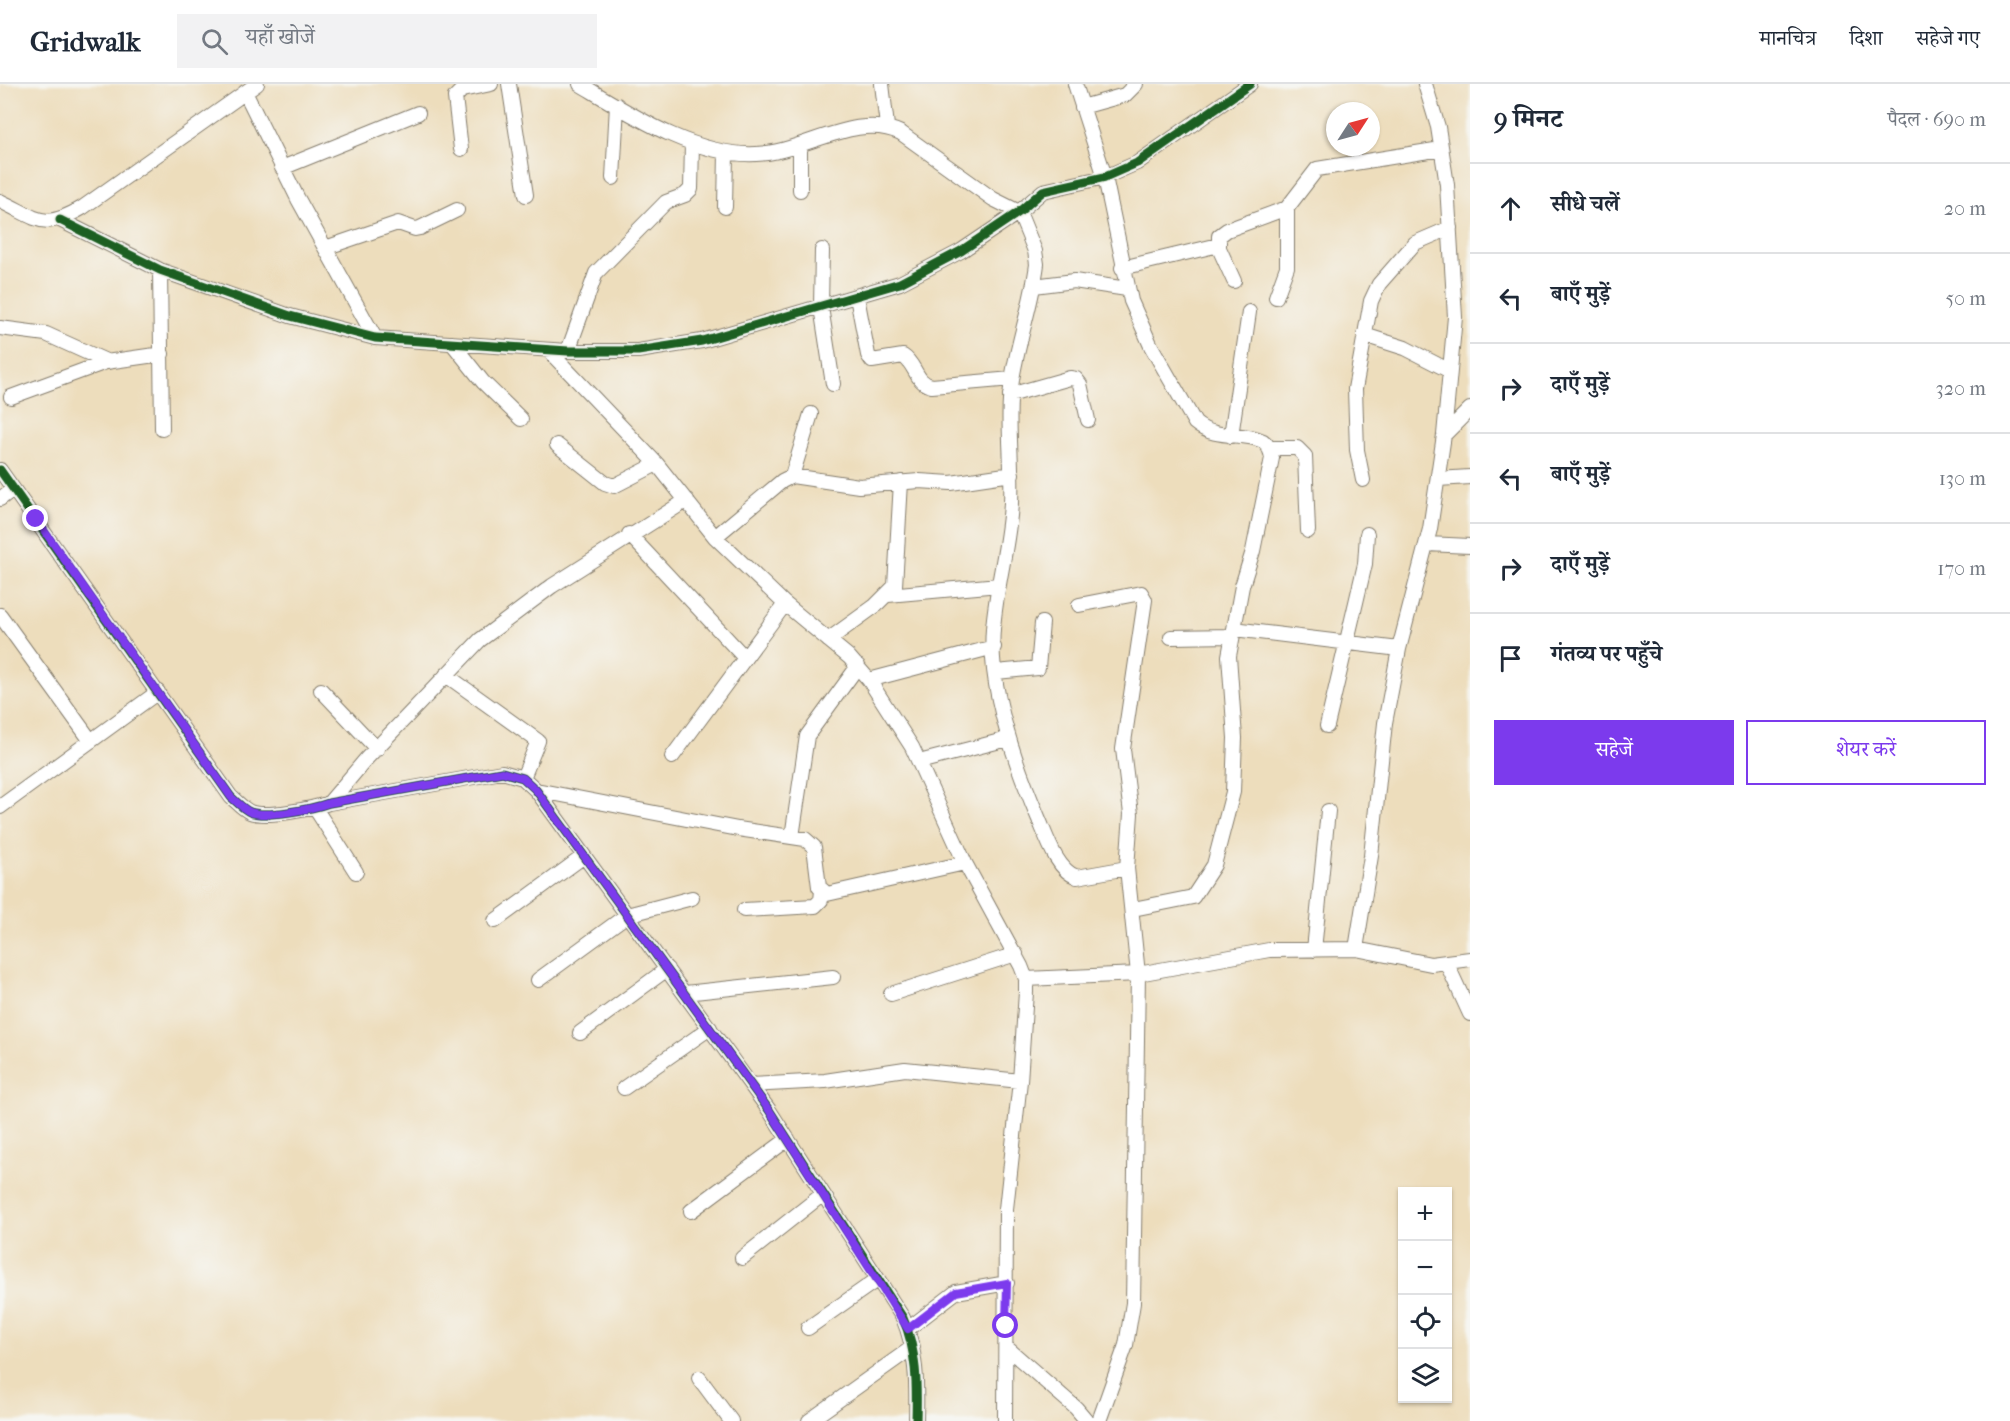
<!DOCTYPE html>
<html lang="hi">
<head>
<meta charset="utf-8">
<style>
  :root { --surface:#fff; --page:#f2f2f3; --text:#1f2937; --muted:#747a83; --line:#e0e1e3; --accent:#7c3aed }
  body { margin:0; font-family:"IM FELL French Canon","Noto Serif Devanagari",serif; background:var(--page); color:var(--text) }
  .controls { position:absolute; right:18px; bottom:18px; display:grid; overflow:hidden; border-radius:0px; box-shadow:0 2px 4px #0004 }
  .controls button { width:54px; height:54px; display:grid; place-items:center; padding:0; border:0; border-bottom:2px solid var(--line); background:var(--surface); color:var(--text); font:30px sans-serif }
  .compass { position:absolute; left:1326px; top:18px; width:54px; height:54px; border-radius:50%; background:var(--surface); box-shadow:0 2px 4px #0004; rotate:54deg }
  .stop { position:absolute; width:18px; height:18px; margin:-14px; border:4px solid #7c3aed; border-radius:50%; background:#fff }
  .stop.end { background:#7c3aed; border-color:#fff; box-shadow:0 2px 6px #0008 }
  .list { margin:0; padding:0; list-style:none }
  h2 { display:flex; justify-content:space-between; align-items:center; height:78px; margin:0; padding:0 24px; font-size:26px }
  h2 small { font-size:20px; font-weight:400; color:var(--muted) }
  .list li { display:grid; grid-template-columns:39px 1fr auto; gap:18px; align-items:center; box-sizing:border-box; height:90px; padding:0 24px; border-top:2px solid var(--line) }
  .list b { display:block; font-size:22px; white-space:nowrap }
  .list em { font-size:20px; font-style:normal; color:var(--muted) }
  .actions { display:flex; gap:12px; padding:18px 24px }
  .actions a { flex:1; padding:14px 0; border:2px solid var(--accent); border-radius:0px; text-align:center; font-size:21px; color:var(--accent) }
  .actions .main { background:var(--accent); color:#fff }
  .icon { flex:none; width:33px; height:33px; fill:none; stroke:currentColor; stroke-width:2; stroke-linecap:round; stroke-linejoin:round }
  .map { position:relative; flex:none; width:1470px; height:1337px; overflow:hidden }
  header { display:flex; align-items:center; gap:36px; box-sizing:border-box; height:84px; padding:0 30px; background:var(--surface); border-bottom:2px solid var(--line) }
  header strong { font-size:28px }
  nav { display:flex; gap:33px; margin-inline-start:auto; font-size:21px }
  .search { width:420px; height:54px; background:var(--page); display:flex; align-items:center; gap:15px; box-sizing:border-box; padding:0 21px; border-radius:0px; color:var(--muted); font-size:22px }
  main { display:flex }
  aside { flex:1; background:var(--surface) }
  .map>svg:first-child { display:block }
</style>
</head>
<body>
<header>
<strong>Gridwalk</strong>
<div class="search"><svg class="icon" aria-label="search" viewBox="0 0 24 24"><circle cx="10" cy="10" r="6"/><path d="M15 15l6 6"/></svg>यहाँ खोजें</div>
<nav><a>मानचित्र</a><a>दिशा</a><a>सहेजे गए</a></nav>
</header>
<main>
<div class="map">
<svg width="1470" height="1337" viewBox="0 0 1470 1337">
  <rect width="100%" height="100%" fill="#f6f6f2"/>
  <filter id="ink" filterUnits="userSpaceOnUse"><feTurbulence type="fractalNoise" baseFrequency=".0167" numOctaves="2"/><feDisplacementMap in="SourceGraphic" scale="12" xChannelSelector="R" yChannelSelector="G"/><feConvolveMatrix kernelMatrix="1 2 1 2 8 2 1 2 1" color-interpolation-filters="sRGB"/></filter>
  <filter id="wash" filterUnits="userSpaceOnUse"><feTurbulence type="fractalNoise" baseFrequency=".008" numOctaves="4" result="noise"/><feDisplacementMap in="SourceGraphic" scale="24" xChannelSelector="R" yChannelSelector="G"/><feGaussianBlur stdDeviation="1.35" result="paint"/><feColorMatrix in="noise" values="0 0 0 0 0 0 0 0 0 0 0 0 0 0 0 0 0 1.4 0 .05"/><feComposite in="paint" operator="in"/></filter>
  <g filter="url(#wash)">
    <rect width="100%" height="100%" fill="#edddbc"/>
  </g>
  <g filter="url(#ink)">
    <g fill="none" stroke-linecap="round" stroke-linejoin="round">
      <defs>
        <path id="street" d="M509,0l17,111
          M580,0c50,30 115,73 176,70 47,-1 100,-43 145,-21l92,66 26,13 16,39 2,13c-5,40 -19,77 -25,116 -6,40 1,82 -1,123 -2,42 -15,83 -18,126 -5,60 22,134 45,188 8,18 18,53 39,60l50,-9
          M882,0l5,42
          M1075,0l30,93 26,124 20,45 44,77c21,18 48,8 68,18 6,4 8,11 9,17l-19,93 -11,35 -13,70 6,82 -2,54 -19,73 -21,32 -60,12
          M245,8l53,107 77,139
          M1082,23l43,-12 11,-11
          M800,61v45
          M461,65l-6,-52 7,-7 29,-6
          M282,84l136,-55
          M613,94l4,-73
          M0,117c39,18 42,30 82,7l175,-124
          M725,123l1,-55
          M60,136l100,50 130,46 85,22 193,13h70l64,-10 198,-58 61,-32 58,-39 24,-21 62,-14 32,-14 113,-79
          M325,164l73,-25 17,6 5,-1 37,-18
          M822,166l-1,57 12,77
          M1122,184l97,-23
          M160,186l2,159
          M1234,197l-15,-33v-12l8,-6 60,-22 30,-39 124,-20
          M1034,202l40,-5 53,8
          M857,213l11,58 4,6 31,-5c13,8 12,27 29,30l80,-7
          M1276,213l11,-30v-59
          M0,244l46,6 62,28
          M1364,251l41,13 43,22
          M452,259l31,39 38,37
          M548,266l109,114 58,73 70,67 64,53 20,23 43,67 53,116 56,103 5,13v13l-6,89 -14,128 -1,212
          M568,267l28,-78 70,-71 19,-7 6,-6 1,-45
          M1010,311l60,-17 6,1 4,5 8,36
          M11,313l95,-35 56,-8
          M1444,351l26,-26
          M1231,352l18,-124
          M557,361l48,38 9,3 43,-22
          M1270,364h27l8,8 3,75
          M0,386l231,327c6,5 12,12 19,15 16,6 62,-3 79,-9l173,-31 21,6 13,12 233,320 134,208c14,33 14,67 13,103
          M792,392l19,-62
          M1438,395l32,-2
          M1363,396l-6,-30 -2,-61 16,-88 8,-17 36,-41 35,-15
          M0,415l13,-10
          M629,450l116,124
          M715,453l67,-56 10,-5 67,10 60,-5 32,2 61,-9
          M1427,460l43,2
          M888,511l111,-10
          M1079,521l62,-12 4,7 -22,149 8,65 -4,54 11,106 -5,329 -7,42 -27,76
          M0,531l91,126
          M1234,545l165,20 -14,74 -14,133 -15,93
          M1171,553l61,-1
          M828,556l47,-34 20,-20 6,-104
          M1399,565l31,-120 14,-94 11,-118 -8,-132 -9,-58 -13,-43
          M996,588l42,-4 4,-45
          M446,591l92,66 -15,37
          M869,596l125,-33
          M321,606l56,59
          M1327,642l38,-162 2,-30
          M672,673l113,-153
          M919,678l89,-23
          M536,706l202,39 67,10 9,8 5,40 8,7 138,-31
          M329,719l38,-45 113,-118 72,-54 135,-86
          M0,723l158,-115
          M315,724l41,64
          M792,753l15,-101 51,-70
          M744,826l71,-4 6,-6 1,-9
          M495,837l89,-65
          M1314,866l14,-139
          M1447,880l23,50
          M1026,895l112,-5 131,-24 87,-1 75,15 39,-5
          M538,896l89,-65 65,-17
          M685,909l148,-16
          M891,910l125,-40
          M580,949l87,-64
          M751,1001l74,-4 80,-12 115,12
          M624,1004l86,-60
          M691,1127l97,-72
          M742,1174l81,-64
          M808,1244l70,-49
          M908,1245l48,-37 51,-9
          M1006,1263l70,61 11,13
          M699,1294l32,43
          M809,1337l104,-74"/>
      </defs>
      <use href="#street" stroke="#847c6c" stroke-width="16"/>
      <use href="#street" stroke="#fff" stroke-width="14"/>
      <defs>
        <path id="cycleway" d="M60,136l100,50 130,46 85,22 193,13h70l64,-10 198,-58 61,-32 58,-39 24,-21 62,-14 32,-14 113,-79
          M0,386l231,327c6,5 12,12 19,15 16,6 62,-3 79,-9l173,-31 21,6 13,12 233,320 134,208c14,33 14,67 13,103"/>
      </defs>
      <use href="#cycleway" stroke="#f6f6f2" stroke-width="13"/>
      <use href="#cycleway" stroke="#1b5e20" stroke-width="9"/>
    </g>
  </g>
  <g fill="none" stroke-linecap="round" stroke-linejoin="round" filter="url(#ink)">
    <path stroke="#7c3aed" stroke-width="8" d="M36,435l195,278c6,5 12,12 19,15 16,6 62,-3 79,-9l173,-31 21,6 13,12 233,320 139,219 48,-37 51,-9 -1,43"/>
  </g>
</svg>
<div class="controls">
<button>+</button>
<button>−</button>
<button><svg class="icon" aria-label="locate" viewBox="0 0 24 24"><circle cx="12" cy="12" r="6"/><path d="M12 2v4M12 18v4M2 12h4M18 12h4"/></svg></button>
<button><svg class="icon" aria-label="layers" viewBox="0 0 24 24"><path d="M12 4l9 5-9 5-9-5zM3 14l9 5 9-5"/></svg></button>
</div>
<svg class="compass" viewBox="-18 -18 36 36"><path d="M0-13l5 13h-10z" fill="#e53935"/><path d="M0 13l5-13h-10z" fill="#747a83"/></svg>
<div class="stop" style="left:1006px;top:1242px"></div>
<div class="stop end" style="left:36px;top:435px"></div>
</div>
<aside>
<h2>9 मिनट<small>पैदल · 690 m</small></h2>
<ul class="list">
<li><svg class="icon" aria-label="ahead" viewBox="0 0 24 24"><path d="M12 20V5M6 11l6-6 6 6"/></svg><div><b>सीधे चलें</b></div><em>20 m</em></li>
<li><svg class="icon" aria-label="left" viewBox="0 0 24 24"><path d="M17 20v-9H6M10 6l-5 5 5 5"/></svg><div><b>बाएँ मुड़ें</b></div><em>50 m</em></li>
<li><svg class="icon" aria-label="right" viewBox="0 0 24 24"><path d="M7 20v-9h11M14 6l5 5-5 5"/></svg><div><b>दाएँ मुड़ें</b></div><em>320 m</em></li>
<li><svg class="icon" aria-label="left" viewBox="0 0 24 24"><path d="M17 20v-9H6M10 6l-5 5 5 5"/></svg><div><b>बाएँ मुड़ें</b></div><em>130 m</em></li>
<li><svg class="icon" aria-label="right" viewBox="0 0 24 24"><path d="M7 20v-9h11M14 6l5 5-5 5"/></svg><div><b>दाएँ मुड़ें</b></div><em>170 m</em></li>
<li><svg class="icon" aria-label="arrive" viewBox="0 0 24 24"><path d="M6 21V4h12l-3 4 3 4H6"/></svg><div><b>गंतव्य पर पहुँचे</b></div></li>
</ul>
<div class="actions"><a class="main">सहेजें</a><a>शेयर करें</a></div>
</aside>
</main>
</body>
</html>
